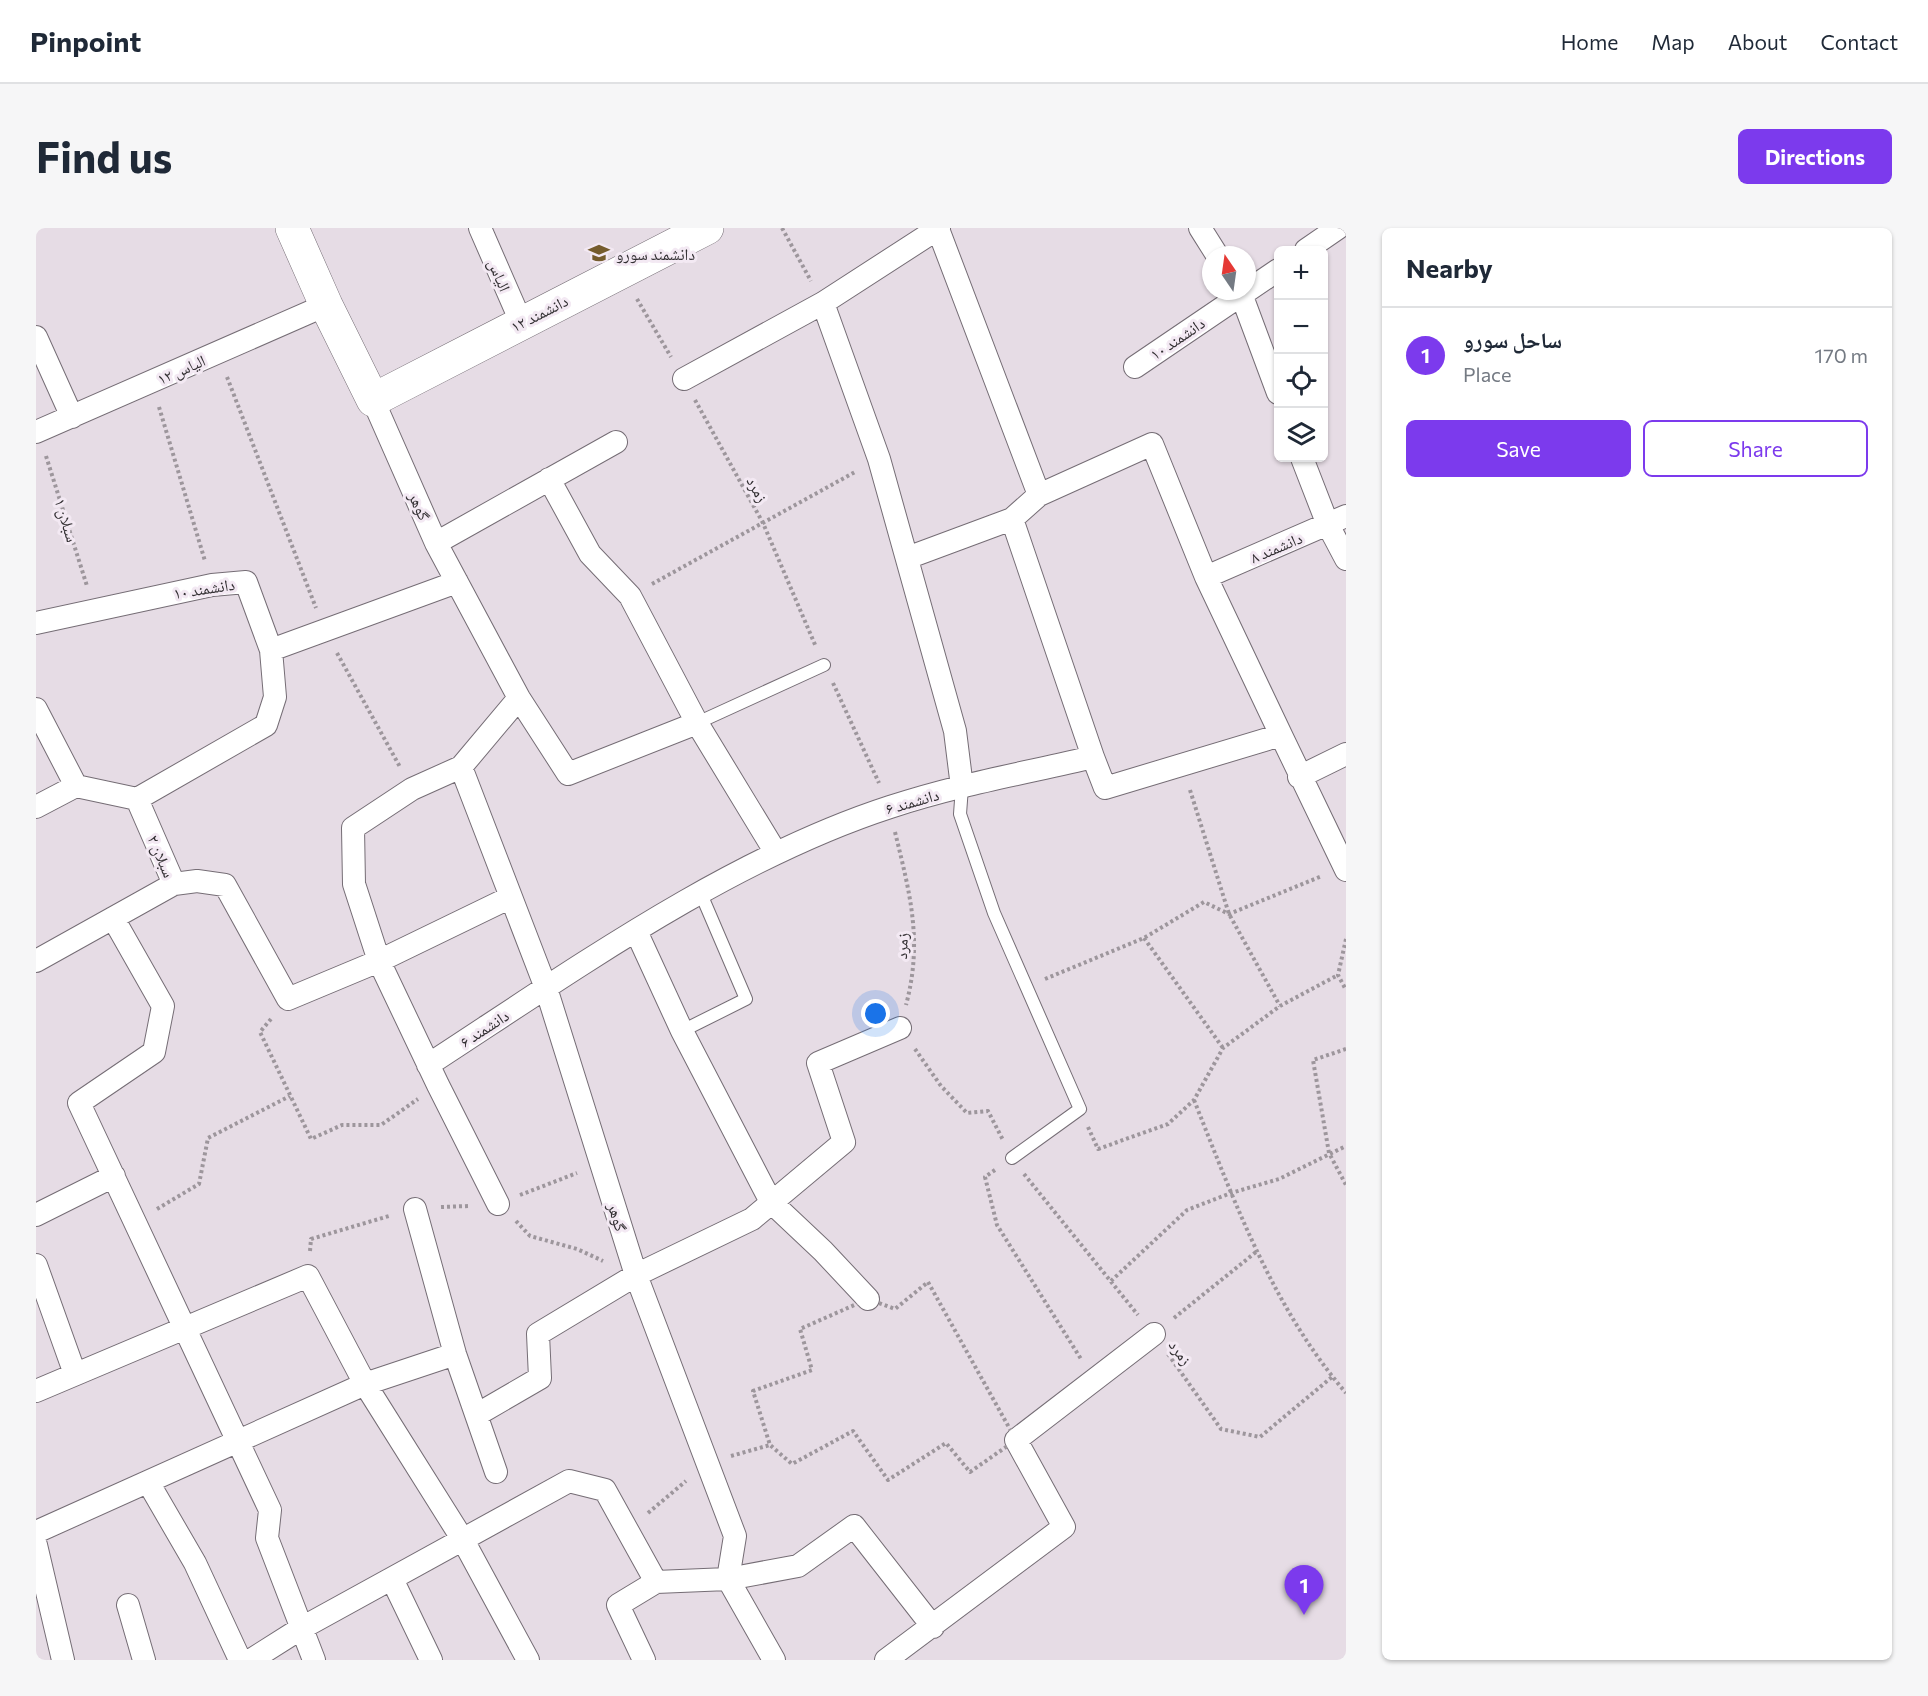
<!DOCTYPE html>
<html lang="en">
<head>
<meta charset="utf-8">
<style>
  :root { --surface:#fff; --page:#f6f6f7; --text:#1f2937; --muted:#747a83; --line:#e0e1e3; --accent:#7c3aed }
  body { margin:0; font-family:Commissioner,"Noto Naskh Arabic",sans-serif; background:var(--page); color:var(--text) }
  .controls { position:absolute; right:18px; top:18px; display:grid; overflow:hidden; border-radius:9px; box-shadow:0 2px 4px #0004 }
  .controls button { width:54px; height:54px; display:grid; place-items:center; padding:0; border:0; border-bottom:2px solid var(--line); background:var(--surface); color:var(--text); font:30px sans-serif }
  .compass { position:absolute; left:1166px; top:18px; width:54px; height:54px; border-radius:50%; background:var(--surface); box-shadow:0 2px 4px #0004; rotate:347deg }
  .you { position:absolute; left:840px; top:786px; width:21px; height:21px; margin:-15px; border:4px solid #fff; border-radius:50%; background:#1a73e8; box-shadow:0 0 0 9px #1a73e833 }
  .badge { display:grid; place-items:center; width:39px; height:39px; border-radius:50%; background:var(--accent); color:#fff; font-size:20px; font-weight:700 }
  .pin { position:absolute; translate:-50% -50px; filter:drop-shadow(0 2px 3px #0008) }
  .pin::after { content:''; position:absolute; top:32px; width:21px; height:18px; background:inherit; clip-path:polygon(0 0,100% 0,50% 100%) }
  .list { margin:0; padding:0; list-style:none }
  h2 { display:flex; justify-content:space-between; align-items:center; height:78px; margin:0; padding:0 24px; font-size:26px }
  h2 small { font-size:20px; font-weight:400; color:var(--muted) }
  .list li { display:grid; grid-template-columns:39px 1fr auto; gap:18px; align-items:center; box-sizing:border-box; height:96px; padding:0 24px; border-top:2px solid var(--line) }
  .list b { display:block; font-size:22px; white-space:nowrap }
  .list p { margin:0; font-size:20px; white-space:nowrap; color:var(--muted) }
  .list em { font-size:20px; font-style:normal; color:var(--muted) }
  .actions { display:flex; gap:12px; padding:18px 24px }
  .actions a { flex:1; padding:14px 0; border:2px solid var(--accent); border-radius:9px; text-align:center; font-size:21px; color:var(--accent) }
  .actions .main { background:var(--accent); color:#fff }
  .icon { flex:none; width:33px; height:33px; fill:none; stroke:currentColor; stroke-width:2; stroke-linecap:round; stroke-linejoin:round }
  .map { position:relative; flex:none; width:1310px; height:1432px; overflow:hidden; border-radius:9px }
  header { display:flex; align-items:center; gap:36px; box-sizing:border-box; height:84px; padding:0 30px; background:var(--surface); border-bottom:2px solid var(--line) }
  header strong { font-size:28px }
  nav { display:flex; gap:33px; margin-inline-start:auto; font-size:21px }
  .intro { display:flex; align-items:center; justify-content:space-between; box-sizing:border-box; height:144px; padding:0 36px }
  h1 { margin:0; font-size:42px }
  .button { padding:15px 27px; border-radius:9px; background:var(--accent); color:#fff; font-size:21px; font-weight:700 }
  main { display:flex; gap:36px; padding:0 36px }
  aside { flex:1; background:var(--surface); border-radius:9px; box-shadow:0 2px 4px #0004 }
  .map>svg:first-child { display:block }
</style>
</head>
<body>
<header>
<strong>Pinpoint</strong>
<nav><a>Home</a><a>Map</a><a>About</a><a>Contact</a></nav>
</header>
<div class="intro"><h1>Find us</h1><a class="button">Directions</a></div>
<main>
<div class="map">
<svg width="1310" height="1432" viewBox="0 0 1310 1432">
  <rect width="100%" height="100%" fill="#e6dce5"/>
  <g fill="none" stroke-linecap="round" stroke-linejoin="round">
    <defs>
      <path id="lane" d="M661,495l127,-58
        M926,559l-2,27 34,99 86,196 -68,49
        M646,803l64,-32 -45,-105"/>
      <path id="street" d="M444,0l41,94
        M1164,0l17,27
        M902,1l101,266
        M1270,22l32,-22
        M1204,63l38,102
        M787,75l56,156 76,272 7,56
        M0,109l36,80
        M1099,139l143,-97
        M648,151l139,-76 116,-75
        M337,172l63,143 83,155 49,76 129,-51 79,130
        M0,204l290,-127
        M1266,230l26,67 18,34
        M513,251l41,75 40,42 67,127
        M976,291l81,238
        M400,315l180,-101
        M871,330l105,-39 27,-24 113,-51 54,133 75,158
        M1170,349l140,-61
        M0,395l176,-38 34,-3 25,68 186,-68
        M483,470l-58,69 85,221 90,287 99,261 -7,43 46,81
        M0,481l40,77 61,13 37,85
        M425,539l-49,22 -59,39 1,56 25,77 132,-64
        M1263,549l47,-23
        M101,571l129,-74 9,-28 -4,-47
        M0,579l40,-21
        M77,690l50,88 -9,46 -75,51 191,407 -3,28 47,122
        M600,703l46,100 89,171 52,49 45,48
        M0,733l138,-77 23,-3 28,4 63,114 91,-38 59,124 60,119
        M392,837c143,-93 299,-205 462,-258 66,-22 135,-34 203,-50l12,31 176,-53 65,135
        M379,981l40,145 41,118
        M0,987l78,-39
        M0,1037l39,109
        M0,1163l272,-115 57,108 98,156 65,120
        M442,1186l62,-36 -2,-44 98,-59 116,-56 92,-77 -26,-79 82,-35
        M112,1254l47,81 45,97
        M0,1304l329,-148 90,-30
        M0,1317l27,115
        M356,1351l39,81
        M92,1377l16,55
        M215,1432l49,-31 269,-148 36,9 51,92
        M608,1432l-26,-55 38,-23 72,-3 70,-13 56,-40 79,101
        M850,1432l178,-133 -48,-87 138,-106"/>
      <path id="secondary" d="M256,0l34,77 47,95 334,-172"/>
    </defs>
    <use href="#lane" stroke="#756d75" stroke-width="14"/>
    <use href="#street" stroke="#756d75" stroke-width="24"/>
    <use href="#secondary" stroke="#756d75" stroke-width="34"/>
    <path stroke="#9d969c" stroke-width="4" stroke-dasharray="3 3" stroke-linecap="butt" d="M746,0l29,53
      M601,71l34,58
      M191,149l89,231
      M659,172l68,123 53,124
      M123,179l46,154
      M10,228l41,130
      M616,356l203,-112
      M301,425l63,114
      M797,455l46,100
      M1154,562l39,124 51,92
      M859,604c15,62 28,109 11,173
      M1108,710l79,110
      M1310,711l-8,36 8,15
      M1009,751l99,-41 60,-36 25,12 93,-38
      M235,791l-11,13 51,107 31,-14h39l37,-26
      M879,821l26,37 26,27 21,-2 15,29
      M1310,821l-33,11 16,93 17,32
      M1158,872c41,103 79,208 152,293
      M1052,899l10,22 70,-25 26,-24 29,-52 57,-42 58,-31
      M959,942l-10,7 12,48 84,134
      M988,946l114,141
      M484,967l57,-22
      M405,979l28,-1
      M121,981l42,-25 9,-46 82,-42
      M480,993l14,15 47,13 26,12
      M274,1023l1,-12 78,-23
      M1075,1053l76,-71 44,-17 48,-14 67,-33
      M892,1054l88,158 -46,32 -24,-29 -58,37 -35,-49 -61,33 -22,-19 -17,-54 59,-21 -12,-41 68,-30 27,10z
      M1138,1090l82,-66
      M1132,1126l53,75 39,8 72,-60
      M695,1228l39,-11
      M612,1285l38,-32"/>
    <use href="#lane" stroke="#fff" stroke-width="12"/>
    <use href="#street" stroke="#fff" stroke-width="22"/>
    <use href="#secondary" stroke="#fff" stroke-width="33"/>
  </g>
  <defs>
    <symbol id="school-bare" viewBox="-9 -9 18 18"><path d="M0-5L7-2L0 1L-7-2ZM-4 1L0 2.5L4 1V4Q0 6-4 4Z" fill="#755c2d" stroke="#f3e9f3" stroke-width="2.5" paint-order="stroke"/></symbol>
  </defs>
  <g fill-rule="evenodd">
    <use href="#school-bare" x="548" y="10" width="30" height="30"/>
  </g>
  <g text-anchor="middle" dominant-baseline="central" stroke-width="6" stroke-linejoin="round" paint-order="stroke">
    <g font-size="16" fill="#322f32" stroke="#f3e9f3" text-anchor="start">
      <text x="580" y="25">دانشمند سورو</text>
    </g>
    <g font-size="16" fill="#322f32" stroke="#f3e9f3">
      <text transform="translate(464 47) rotate(67)">الیاس</text>
      <text transform="translate(503 85) rotate(-27)">دانشمند ۱۲</text>
      <text transform="translate(1141 110) rotate(-34)">دانشمند ۱۰</text>
      <text transform="translate(145 141) rotate(-24)">الیاس ۱۲</text>
      <text transform="translate(722 261) rotate(61)">زمرد</text>
      <text transform="translate(384 278) rotate(66)">گوهر</text>
      <text transform="translate(31 292) rotate(73)">سبلان ۱</text>
      <text transform="translate(1240 319) rotate(-23)">دانشمند ۸</text>
      <text transform="translate(168 360) rotate(-9)">دانشمند ۱۰</text>
      <text transform="translate(876 573) rotate(-16)">دانشمند ۶</text>
      <text transform="translate(126 628) rotate(67)">سبلان ۲</text>
      <text transform="translate(865 718) rotate(-88)">زمرد</text>
      <text transform="translate(448 800) rotate(-33)">دانشمند ۶</text>
      <text transform="translate(582 989) rotate(73)">گوهر</text>
      <text transform="translate(1145 1124) rotate(54)">زمرد</text>
    </g>
  </g>
</svg>
<div class="controls">
<button>+</button>
<button>−</button>
<button><svg class="icon" aria-label="locate" viewBox="0 0 24 24"><circle cx="12" cy="12" r="6"/><path d="M12 2v4M12 18v4M2 12h4M18 12h4"/></svg></button>
<button><svg class="icon" aria-label="layers" viewBox="0 0 24 24"><path d="M12 4l9 5-9 5-9-5zM3 14l9 5 9-5"/></svg></button>
</div>
<svg class="compass" viewBox="-18 -18 36 36"><path d="M0-13l5 13h-10z" fill="#e53935"/><path d="M0 13l5-13h-10z" fill="#747a83"/></svg>
<div class="you"></div>
<div class="pin badge" style="left:1268px;top:1387px">1</div>
</div>
<aside>
<h2>Nearby<small></small></h2>
<ul class="list">
<li><span class="badge">1</span><div><b>ساحل سورو</b><p>Place</p></div><em>170 m</em></li>
</ul>
<div class="actions"><a class="main">Save</a><a>Share</a></div>
</aside>
</main>
</body>
</html>
